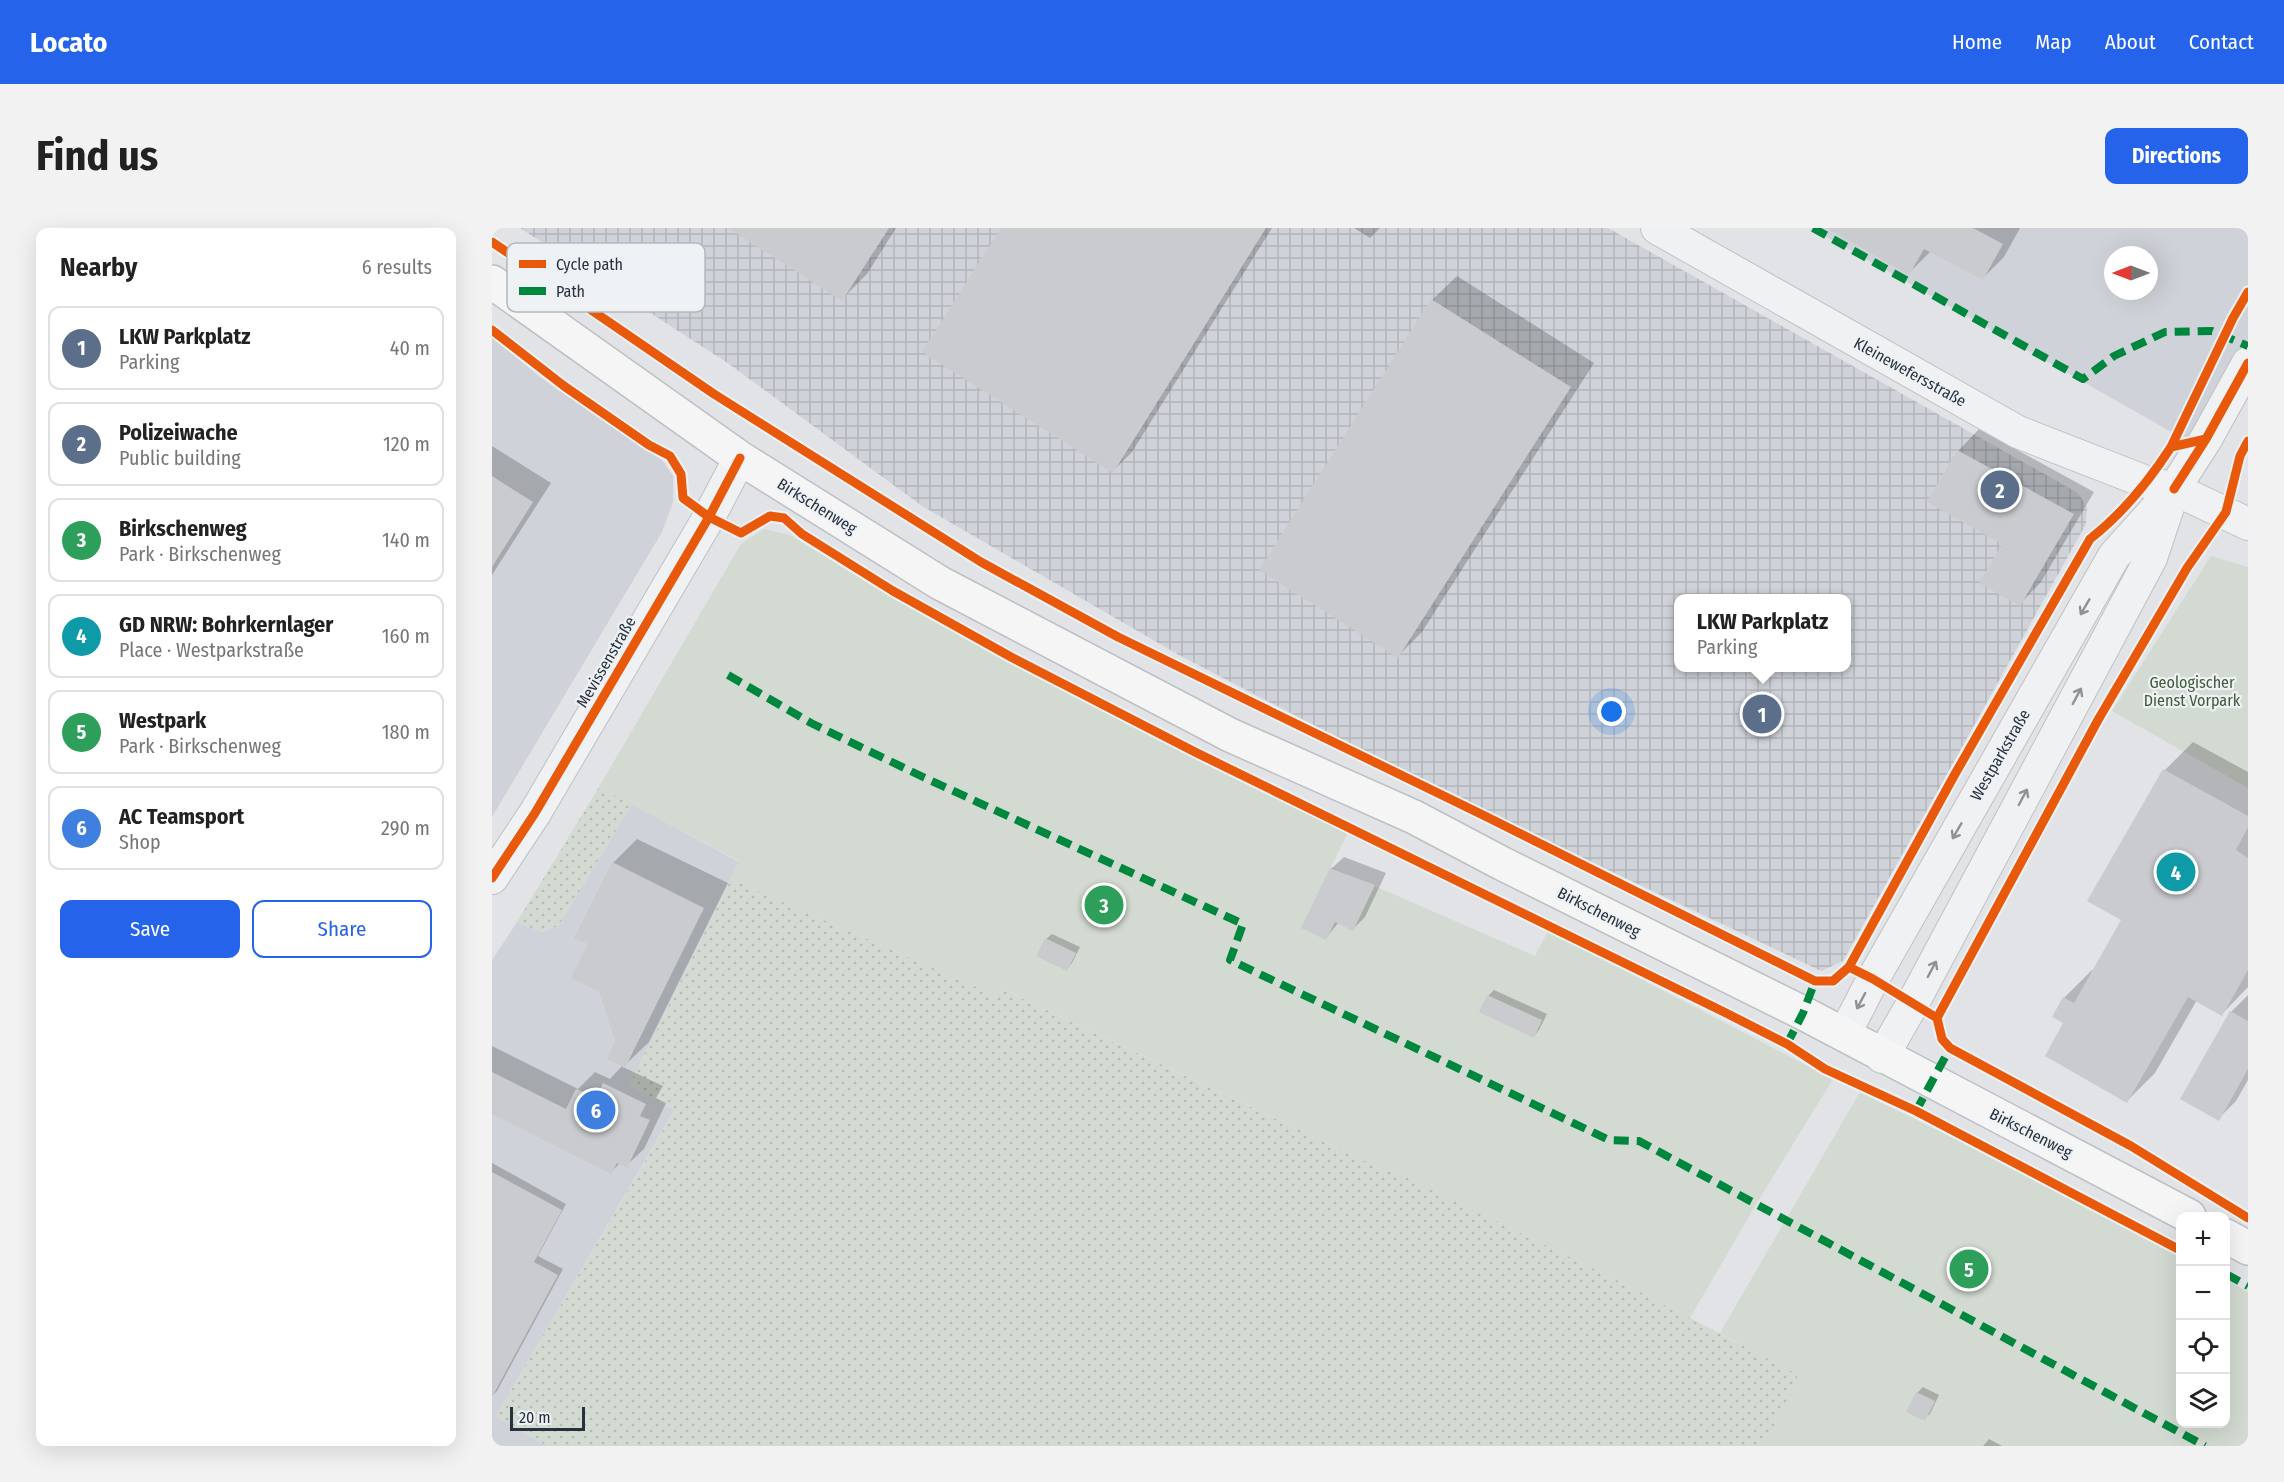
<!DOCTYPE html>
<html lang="en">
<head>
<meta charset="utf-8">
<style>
  :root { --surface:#fff; --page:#f2f2f2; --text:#222; --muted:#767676; --line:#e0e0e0; --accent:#2563eb }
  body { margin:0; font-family:"Fira Sans Condensed",sans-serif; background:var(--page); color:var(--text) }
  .controls { position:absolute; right:18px; bottom:18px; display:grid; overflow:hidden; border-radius:12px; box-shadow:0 6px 24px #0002 }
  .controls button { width:54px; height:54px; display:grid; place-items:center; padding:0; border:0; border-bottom:2px solid var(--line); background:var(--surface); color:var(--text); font:30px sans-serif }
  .compass { position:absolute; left:1612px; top:18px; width:54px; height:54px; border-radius:50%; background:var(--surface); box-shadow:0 6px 24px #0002; rotate:270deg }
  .scale { position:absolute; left:18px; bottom:15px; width:75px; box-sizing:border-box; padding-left:6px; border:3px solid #28323e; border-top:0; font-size:16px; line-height:21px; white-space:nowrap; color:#28323e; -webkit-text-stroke:4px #eef2f5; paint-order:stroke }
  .you { position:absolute; left:1120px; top:484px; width:21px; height:21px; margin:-15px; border:4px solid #fff; border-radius:50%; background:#1a73e8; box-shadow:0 0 0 9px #1a73e833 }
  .badge { display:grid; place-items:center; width:39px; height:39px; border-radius:50%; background:var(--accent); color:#fff; font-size:20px; font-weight:700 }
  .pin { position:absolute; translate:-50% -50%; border:3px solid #fff; box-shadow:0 2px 6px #0006 }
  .popup { position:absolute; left:1182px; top:366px; width:177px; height:78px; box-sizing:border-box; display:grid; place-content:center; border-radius:12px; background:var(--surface); filter:drop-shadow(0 2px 4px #0005); font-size:20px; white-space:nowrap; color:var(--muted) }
  .popup b { font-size:22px; color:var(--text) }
  .popup::after { content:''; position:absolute; left:50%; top:100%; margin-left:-12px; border:12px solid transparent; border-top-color:var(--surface) }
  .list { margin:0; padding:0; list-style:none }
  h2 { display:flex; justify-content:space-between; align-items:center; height:78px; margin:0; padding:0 24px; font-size:26px }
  h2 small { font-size:20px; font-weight:400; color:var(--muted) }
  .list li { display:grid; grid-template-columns:39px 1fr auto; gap:18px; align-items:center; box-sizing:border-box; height:84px; margin:0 12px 12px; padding:0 12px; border:2px solid var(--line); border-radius:12px }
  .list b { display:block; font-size:22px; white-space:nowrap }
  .list p { margin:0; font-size:20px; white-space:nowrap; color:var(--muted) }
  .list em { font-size:20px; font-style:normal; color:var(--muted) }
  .actions { display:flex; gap:12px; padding:18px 24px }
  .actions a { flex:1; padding:14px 0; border:2px solid var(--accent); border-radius:12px; text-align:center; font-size:21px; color:var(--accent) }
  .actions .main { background:var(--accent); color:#fff }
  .icon { flex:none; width:33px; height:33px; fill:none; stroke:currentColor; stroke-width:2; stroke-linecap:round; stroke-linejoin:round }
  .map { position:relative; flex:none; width:1756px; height:1218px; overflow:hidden; border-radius:12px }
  header { display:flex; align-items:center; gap:36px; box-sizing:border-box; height:84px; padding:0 30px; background:var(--accent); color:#fff }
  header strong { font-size:28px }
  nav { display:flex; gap:33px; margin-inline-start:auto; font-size:21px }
  .intro { display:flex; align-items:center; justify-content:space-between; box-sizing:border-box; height:144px; padding:0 36px }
  h1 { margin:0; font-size:42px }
  .button { padding:15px 27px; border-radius:12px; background:var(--accent); color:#fff; font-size:21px; font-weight:700 }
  main { display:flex; gap:36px; padding:0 36px }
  aside { flex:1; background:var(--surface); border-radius:12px; box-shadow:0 6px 24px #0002 }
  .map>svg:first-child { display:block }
</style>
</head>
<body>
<header>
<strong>Locato</strong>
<nav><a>Home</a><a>Map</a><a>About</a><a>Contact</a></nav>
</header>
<div class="intro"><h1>Find us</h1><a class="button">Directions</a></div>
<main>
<aside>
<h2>Nearby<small>6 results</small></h2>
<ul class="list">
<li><span class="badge" style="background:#5c6f8a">1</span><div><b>LKW Parkplatz</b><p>Parking</p></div><em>40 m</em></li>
<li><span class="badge" style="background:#5c6f8a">2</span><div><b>Polizeiwache</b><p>Public building</p></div><em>120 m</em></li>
<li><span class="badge" style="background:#2e9e5b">3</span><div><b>Birkschenweg</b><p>Park · Birkschenweg</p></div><em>140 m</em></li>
<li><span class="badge" style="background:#0f9aa8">4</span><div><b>GD NRW: Bohrkernlager</b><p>Place · Westparkstraße</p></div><em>160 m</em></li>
<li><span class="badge" style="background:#2e9e5b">5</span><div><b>Westpark</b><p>Park · Birkschenweg</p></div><em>180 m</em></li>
<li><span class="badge" style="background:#3f7fe0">6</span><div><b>AC Teamsport</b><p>Shop</p></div><em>290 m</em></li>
</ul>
<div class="actions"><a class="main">Save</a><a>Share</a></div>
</aside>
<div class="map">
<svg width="1756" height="1218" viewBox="0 0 1756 1218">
  <defs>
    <pattern id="industrial-grid" width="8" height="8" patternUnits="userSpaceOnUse" patternTransform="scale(1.5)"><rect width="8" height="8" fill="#cfd3d9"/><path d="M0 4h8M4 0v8" fill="none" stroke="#b2b6bb"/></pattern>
    <pattern id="grass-dots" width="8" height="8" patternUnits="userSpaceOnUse" patternTransform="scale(1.5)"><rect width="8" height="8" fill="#d2dad1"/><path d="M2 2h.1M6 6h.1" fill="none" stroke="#b4bcb4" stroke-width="1.8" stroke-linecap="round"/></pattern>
  </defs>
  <rect width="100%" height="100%" fill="#e1e3e6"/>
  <path fill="#cfd3d9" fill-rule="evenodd" d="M1319,0h437v113l-57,102zM1621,27h36v36h-36z
    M0,109l48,40 123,84 10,15v26l-11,30 -170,285z
    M140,576l107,58 -110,224 46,23 -179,307 51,30h-55v-486l25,-38 25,10 16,-6z"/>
  <path fill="url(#industrial-grid)" fill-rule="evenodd" d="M28,0h1088l470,265 9,14 -1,17 -243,437 -22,10 -394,-187 -248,-129 -257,-149 -193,-142zM1186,370h168v70h-168z"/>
  <path fill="url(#grass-dots)" d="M107,559l33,17 -74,122 -16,6 -25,-10z
    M239,651l266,117 3,-8 388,184 2,-3 235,115 172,90v9l-34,63h-1216l-51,-30 179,-306 -46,-24z"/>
  <path fill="#d2dad1" d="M272,301l26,6 81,50 131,74 346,173 -17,35 204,89 13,-25 285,148 -78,127 -65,112 -65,-34 -235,-115 -2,3 -387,-184 -4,8 -266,-117 8,-18 -140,-74 142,-243z
    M1719,328l37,11v221l-136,-77z
    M1368,864l89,44 231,121v167h46v-144l22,12v154h-485l34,-63v-9l-77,-41z"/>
  <path fill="#0003" d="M264,0h140l-29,46 -25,25z
    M511,0h269l-140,224 -19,19z
    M862,0h26l-10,10z
    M1338,0h190l-16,29 -22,22 -51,-28 -22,22z
    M965,48l137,87 -172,269 -24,24 34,-356z
    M1487,201l115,63 -53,90 -21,22 -16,-60 -46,-93z
    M0,218l59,37 -59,92z
    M1701,514l55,30v215l-26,27 -25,-14 -42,73 -28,28 -62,-79 -1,-24 28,-28 2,1 29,-51 42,-150z
    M145,611l91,44 -79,159 -26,25 40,19 -7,12 10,5 -22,46 -18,17 -6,-3 -9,9 -119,-59v-67l86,43 17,-17 15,7 13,-14 -33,-121 23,-81z
    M852,629l42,16 -21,44 -12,12 -14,-7 -13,16 5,-69z
    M560,706l28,13 -8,16 -5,6 -21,-30z
    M1002,762l53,24 -8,16 -5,6 -46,-40z
    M1756,767v85l-12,21 -18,18 13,-107z
    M0,935l74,41 -28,52 25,13 -66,122 -5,5z
    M1431,1159l16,8 -9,19 -6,5 -16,-8 10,-19z
    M1497,1211l13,7h-19z"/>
  <path fill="#c9cbce" d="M236,0h161l-47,73z
    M509,0h265l-153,245 -191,-121z
    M1335,0h146l30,16 -20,36 -59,-31 -15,26z
    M939,71l140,88 -173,271 -139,-88z
    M1465,222l117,64 -54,92 -41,-23 23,-39 -75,-42z
    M0,248l41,26 -41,65z
    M1671,541l85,47v11l-12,23 12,8v112l-26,46 -34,-19 -61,106 -82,-47 18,-33 -11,-6 11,-20 11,6 47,-83 -34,-19z
    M120,634l92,46 -79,160 -18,-9 8,-18 -16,-49 -28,-14 17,-34 -14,-6z
    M838,640l45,17 -22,46 -18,-9 -9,18 -25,-12z
    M553,710l31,15 -9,18 -31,-15z
    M995,767l55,25 -8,18 -55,-26z
    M1738,783l18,10v48l-29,52 -39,-22z
    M0,844l74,37 10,-20 20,8 7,-14 43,21 -6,12 10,4 -23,48 -10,-5 -6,11 -119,-60z
    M0,944l70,38 -28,52 24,13 -66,122z
    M1424,1164l19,9 -10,20 -19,-9z"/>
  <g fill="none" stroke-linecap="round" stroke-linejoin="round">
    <defs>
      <path id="minor" d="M1165,0l361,204 128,50 28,7 74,35
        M0,650l43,-65 174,-296 31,-59
        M1352,807l29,-56 241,-423 60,-67 32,-50 42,-76
        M1390,829l31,-54 238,-445 19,-57"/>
      <path id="major" d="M0,54l248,176 200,125 290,152 184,82 89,47 300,149 386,203
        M1734,1008l22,12"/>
    </defs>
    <use href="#minor" stroke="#bfc1c4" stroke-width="34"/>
    <use href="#major" stroke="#bdc0c3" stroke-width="36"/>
    <use href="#minor" stroke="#f0f1f2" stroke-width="32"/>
    <use href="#major" stroke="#f5f5f6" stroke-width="33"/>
    <path stroke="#00873e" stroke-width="8" stroke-dasharray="15 8" stroke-linecap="butt" d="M1321,0l270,151 31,-23 51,-24 47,-1 36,15
      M236,447l83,48 112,54 320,147 -13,36 379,180 30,1 566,305
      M1295,816l16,-31 12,-32
      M1424,883l34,-63
      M1734,1046l22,12"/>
    <defs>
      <path id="cycleway" d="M0,14l222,152 267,168 137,75 369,180 328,164h18l16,-14 106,-193 135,-235c32,-25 59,-58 81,-92l35,-8
        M0,102l72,56 85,59 21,11 11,18 2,24 26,19 32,16 29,-17 14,2 18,16 91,57 118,66 184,95 529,260 63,32 38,25 91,42 264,139
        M1679,219l62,-129 15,-26
        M1682,261l32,-50 42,-76
        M0,650l43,-65 174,-296 31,-59
        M1357,739l24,12 64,39 5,21 8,9 181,98 117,72
        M1445,790l161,-298 89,-152 39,-56 14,-56 8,-15"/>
    </defs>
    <use href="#cycleway" stroke="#eef2f5" stroke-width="13"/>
    <use href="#cycleway" stroke="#e8590c" stroke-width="9"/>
  </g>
  <defs><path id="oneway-shaft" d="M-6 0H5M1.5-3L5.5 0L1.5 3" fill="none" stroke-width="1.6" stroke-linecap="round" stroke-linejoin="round" transform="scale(1.5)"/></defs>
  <g stroke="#8c9298">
    <use href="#oneway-shaft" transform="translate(1593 379) rotate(120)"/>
    <use href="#oneway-shaft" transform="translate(1585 468) rotate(-62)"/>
    <use href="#oneway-shaft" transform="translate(1531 569) rotate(-62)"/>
    <use href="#oneway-shaft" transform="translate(1465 603) rotate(120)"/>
    <use href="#oneway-shaft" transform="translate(1440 741) rotate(-62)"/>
    <use href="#oneway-shaft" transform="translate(1369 773) rotate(118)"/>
  </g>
  <g text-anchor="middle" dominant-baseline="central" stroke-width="4.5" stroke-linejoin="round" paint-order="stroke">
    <g font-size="16" fill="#28323e" stroke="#eef2f5">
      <text transform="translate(1418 144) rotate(29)">Kleinewefersstraße</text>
      <text transform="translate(325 278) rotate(32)">Birkschenweg</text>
      <text transform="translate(114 434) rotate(-60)">Mevissenstraße</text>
      <text transform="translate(1508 527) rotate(-60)">Westparkstraße</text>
      <text transform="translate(1107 684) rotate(27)">Birkschenweg</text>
      <text transform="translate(1539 905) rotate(27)">Birkschenweg</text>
    </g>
    <g font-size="16" fill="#3f5a36" stroke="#eef2f5">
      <text x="1700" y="454">Geologischer<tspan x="1700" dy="18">Dienst Vorpark</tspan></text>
    </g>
  </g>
  <rect x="15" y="15" width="198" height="69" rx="9" fill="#eef2f5" stroke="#b3b8be" stroke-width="1.5"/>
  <rect x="27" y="32" width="27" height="8" fill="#e8590c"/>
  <rect x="27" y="59" width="27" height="8" fill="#00873e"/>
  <g font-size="16" fill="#28323e">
    <text x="64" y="42">Cycle path</text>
    <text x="64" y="69">Path</text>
  </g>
</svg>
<div class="controls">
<button>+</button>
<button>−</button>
<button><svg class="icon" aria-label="locate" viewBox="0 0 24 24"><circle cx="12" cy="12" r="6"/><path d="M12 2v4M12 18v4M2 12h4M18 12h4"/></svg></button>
<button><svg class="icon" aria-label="layers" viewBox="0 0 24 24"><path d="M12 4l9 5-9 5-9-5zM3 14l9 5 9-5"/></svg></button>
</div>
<svg class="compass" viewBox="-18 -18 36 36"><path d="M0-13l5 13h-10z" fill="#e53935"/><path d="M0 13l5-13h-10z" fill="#767676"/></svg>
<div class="scale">20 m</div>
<div class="you"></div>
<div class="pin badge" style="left:1270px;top:486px;background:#5c6f8a">1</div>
<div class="popup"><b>LKW Parkplatz</b>Parking</div>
<div class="pin badge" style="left:1508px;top:262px;background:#5c6f8a">2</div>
<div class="pin badge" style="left:612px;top:677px;background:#2e9e5b">3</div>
<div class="pin badge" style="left:1684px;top:644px;background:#0f9aa8">4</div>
<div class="pin badge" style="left:1477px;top:1041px;background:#2e9e5b">5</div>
<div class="pin badge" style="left:104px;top:882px;background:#3f7fe0">6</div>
</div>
</main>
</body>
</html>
